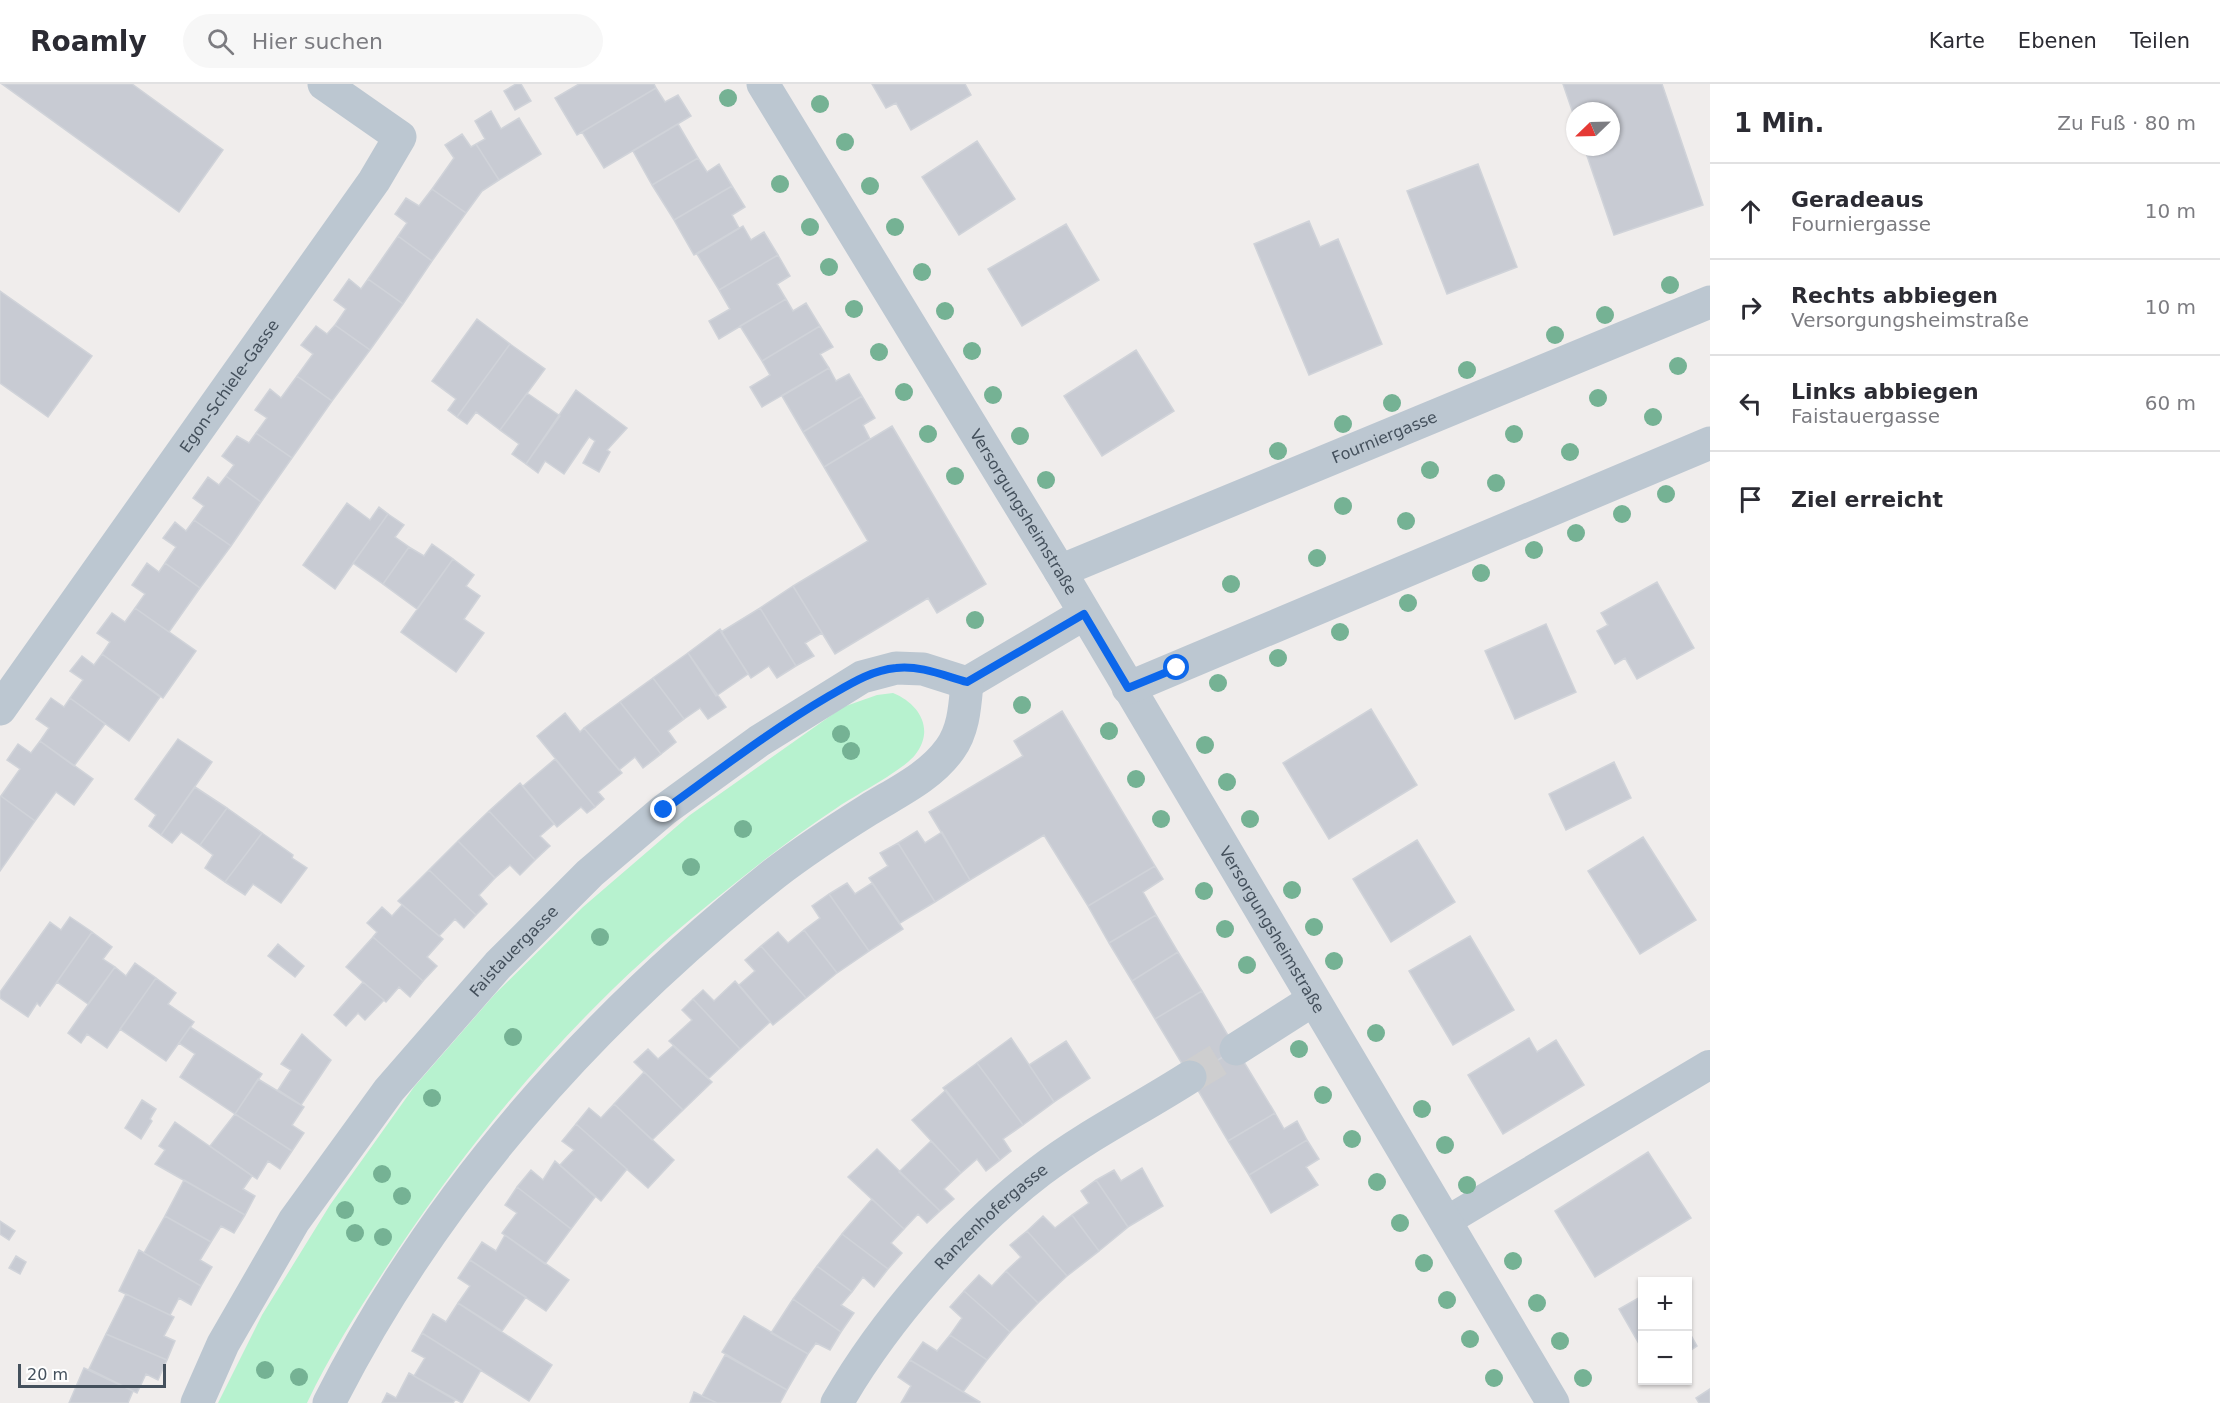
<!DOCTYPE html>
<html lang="de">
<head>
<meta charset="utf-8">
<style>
  :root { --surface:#fff; --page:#f7f7f7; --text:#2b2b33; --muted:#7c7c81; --line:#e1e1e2 }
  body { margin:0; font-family:"DejaVu Sans",sans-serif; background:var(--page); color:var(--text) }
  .controls { position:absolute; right:18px; bottom:18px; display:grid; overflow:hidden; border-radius:0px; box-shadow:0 2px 4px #0004 }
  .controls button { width:54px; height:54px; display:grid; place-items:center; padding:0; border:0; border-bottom:2px solid var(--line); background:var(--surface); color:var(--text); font:30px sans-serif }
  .compass { position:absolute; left:1566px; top:18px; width:54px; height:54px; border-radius:50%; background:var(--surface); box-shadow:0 2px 4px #0004; rotate:247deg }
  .scale { position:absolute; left:18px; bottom:15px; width:148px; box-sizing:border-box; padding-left:6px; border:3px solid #44505c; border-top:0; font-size:16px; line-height:21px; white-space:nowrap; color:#44505c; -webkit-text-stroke:4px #fff; paint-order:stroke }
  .stop { position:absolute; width:18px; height:18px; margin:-14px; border:4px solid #0c67eb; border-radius:50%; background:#fff }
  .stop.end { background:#0c67eb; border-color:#fff; box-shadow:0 2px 6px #0008 }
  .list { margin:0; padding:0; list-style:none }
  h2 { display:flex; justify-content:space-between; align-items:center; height:78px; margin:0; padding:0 24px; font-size:26px }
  h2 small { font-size:20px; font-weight:400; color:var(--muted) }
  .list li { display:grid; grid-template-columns:39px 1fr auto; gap:18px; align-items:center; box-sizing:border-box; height:96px; padding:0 24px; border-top:2px solid var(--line) }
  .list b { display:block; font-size:22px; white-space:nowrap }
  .list p { margin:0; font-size:20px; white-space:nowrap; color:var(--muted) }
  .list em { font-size:20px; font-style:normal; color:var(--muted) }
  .icon { flex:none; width:33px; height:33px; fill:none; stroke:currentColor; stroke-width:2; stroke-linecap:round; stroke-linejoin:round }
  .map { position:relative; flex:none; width:1710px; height:1319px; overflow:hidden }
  header { display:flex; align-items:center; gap:36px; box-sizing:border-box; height:84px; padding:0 30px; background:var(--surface); border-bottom:2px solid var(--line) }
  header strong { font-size:28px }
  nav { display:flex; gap:33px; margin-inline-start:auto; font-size:21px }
  .search { width:420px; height:54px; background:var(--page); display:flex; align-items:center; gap:15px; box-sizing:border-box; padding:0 21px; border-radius:33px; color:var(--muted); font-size:22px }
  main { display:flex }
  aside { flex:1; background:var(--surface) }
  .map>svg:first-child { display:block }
</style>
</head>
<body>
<header>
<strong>Roamly</strong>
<div class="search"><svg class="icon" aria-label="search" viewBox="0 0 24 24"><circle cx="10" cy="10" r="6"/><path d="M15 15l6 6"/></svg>Hier suchen</div>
<nav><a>Karte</a><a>Ebenen</a><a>Teilen</a></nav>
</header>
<main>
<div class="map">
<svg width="1710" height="1319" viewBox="0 0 1710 1319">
  <rect width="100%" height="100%" fill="#f0edec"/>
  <path fill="#b7f2cf" d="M893,609c27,11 42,37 22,62 -13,16 -58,39 -77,52 -46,30 -88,64 -130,98 -123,99 -223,215 -311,346 -32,49 -65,99 -90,152h-89l44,-88 68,-110 84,-118 81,-93 88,-87 107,-92 153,-108 34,-12z"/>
  <path fill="#c8cbd3" stroke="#d0d3d9" stroke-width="1.5" d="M2,0h130l91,66 -44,62z
    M516,0h5l10,17 -16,9 -11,-19z
    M579,0h75l2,4 -79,47 -22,-37z
    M872,0h93l6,11 -60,35 -15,-27 -10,5z
    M1563,0h99l41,121 -89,30 -30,-88h27v-36h-36v8z
    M656,4l9,14 13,-7 13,21 -87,52 -22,-36z
    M491,27l10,18 18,-11 22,36 -42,26 -23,-36 9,-5 -10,-18z
    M678,40l20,34 -46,27 -19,-34z
    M462,50l9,13 5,-3 23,36 -17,11 -16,22 -34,-24 22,-31 -9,-13z
    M977,57l38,58 -56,36 -37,-58z
    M698,74l9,14 12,-8 13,22 -58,34 -22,-35z
    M1478,80l39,103 -70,27 -40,-103z
    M732,102l13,21 -13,8 7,13 -45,27 -20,-35z
    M432,105l34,24 -34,48 -34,-25 9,-13 -12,-9 11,-16 13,8z
    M1309,137l11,26 18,-8 44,105 -73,31 -55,-131z
    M1066,140l33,56 -77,46 -34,-57z
    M743,142l8,14 13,-8 14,23 -59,35 -22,-36z
    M398,152l34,25 -29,43 -35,-25z
    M778,171l12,21 -13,8 9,15 -67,40 -10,-18 21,-12 -11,-19z
    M349,195l12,10 7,-10 35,25 -33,46 -35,-25 11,-16 -12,-9z
    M0,207l92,65 -44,61 -48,-34z
    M786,215l7,12 13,-8 14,23 -58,35 -22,-35z
    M477,235l33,25 -53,73 -9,-7 8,-11 -24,-18z
    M335,241l35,25 -38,51 -35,-25 16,-22 -12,-9 15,-19 11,8z
    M820,242l13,21 -13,7 9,14 -67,39 -12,-20 20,-12 -8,-14z
    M510,260l35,25 -45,61 -24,-18 -9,12 -10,-7z
    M1136,266l38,61 -72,45 -38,-60z
    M829,284l7,13 13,-7 13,22 -59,36 -21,-36z
    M297,292l35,25 -40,57 -36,-25 11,-15 -12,-8 15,-21 11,9z
    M576,306l51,38 -20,22 3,2 -11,20 -16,-9 12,-22 -6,-4 -25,37 -19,-13 -7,12 -12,-9z
    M527,309l33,23 -34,48 -14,-10 7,-10 -19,-14z
    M862,312l13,22 -12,7 7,14 -46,28 -21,-35z
    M892,342l94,158 -49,29 -9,-15 -93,56 -42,-68 75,-45 -44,-74z
    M256,349l36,25 -31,44 -35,-26 8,-11 -12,-9 15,-20 12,7z
    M226,392l35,26 -30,44 -37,-26 10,-14 -11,-8 15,-21 11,8z
    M347,419l23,17 9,-13 9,7 -53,75 -32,-24z
    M388,430l16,11 -9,12 14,10 -26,37 -30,-21z
    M194,436l37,26 -31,42 -35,-25 11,-16 -13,-9 12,-16 11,9z
    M432,460l21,15 -36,50 -34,-25 26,-37 15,9z
    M453,475l21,16 -8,11 14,10 -16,23 20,14 -28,39 -55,-40z
    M147,479l12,9 6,-9 35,25 -31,44 -34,-24 10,-14 -13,-9z
    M1657,498l37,66 -57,31 -12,-21 -10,6 -18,-33 11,-6 -7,-12z
    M793,502l29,47 -17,10 9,13 -18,10 -36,-58z
    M135,524l61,43 -33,47 -61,-44 8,-12 -13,-9 15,-20 13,9z
    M760,524l36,58 -19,12 -8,-12 -18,12 -30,-46z
    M1546,540l30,68 -61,27 -30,-68z
    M720,545l28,45 -32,22 -28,-43z
    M688,569l38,54 -18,12 -8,-11 -16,11 -31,-41z
    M102,570l58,43 -31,44 -59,-43 13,-18 -13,-9 12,-15 12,9z
    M653,594l31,41 -16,12 8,11 -15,12 -41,-52z
    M51,614l13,9 6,-9 35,26 -31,42 -34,-25 9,-13 -13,-9z
    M620,618l41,52 -18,14 -8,-11 -16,13 -35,-42z
    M1371,625l46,76 -88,54 -46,-76z
    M1062,627l93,155 -67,40 -44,-71 -74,45 -41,-68 94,-56 -9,-15z
    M565,629l15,19 4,-4 38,45 -24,19 6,7 -9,8 -58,-71z
    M178,655l34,23 -51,73 -12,-9 7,-11 -21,-16z
    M40,657l53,38 -19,26 -18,-13 -21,29 -34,-25 19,-27 -13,-9 11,-16 13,9z
    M555,675l40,48 -8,6 -6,-6 -24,20 -34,-41z
    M1614,678l17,36 -65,32 -17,-36z
    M520,699l34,41 -14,12 10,10 -15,14 -46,-49z
    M195,703l32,21 -27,37 -19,-13 -9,11 -11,-8z
    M1,712l34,25 -35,50v-74z
    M227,724l35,25 -37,49 -20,-14 8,-13 -13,-10z
    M489,727l46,49 -15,15 -10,-10 -15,13 -37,-37z
    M917,747l8,12 17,-11 28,48 -35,22 -37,-59z
    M262,749l31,22 -1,3 15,10 -26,35 -28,-19 -8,11 -20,-13z
    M1643,753l53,83 -56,34 -52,-83z
    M1417,756l38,62 -64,40 -38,-63z
    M458,757l37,37 -16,17 8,9 -11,11 -47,-45z
    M898,759l37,59 -35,21 -31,-45 19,-12 -8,-13z
    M1155,782l8,13 -20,13 13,23 -47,28 -21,-37z
    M429,786l47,45 -12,13 -9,-9 -16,17 -41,-35z
    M847,799l8,11 17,-11 31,46 -34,22 -40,-57z
    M829,810l40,57 -32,22 -33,-43 16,-12 -8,-12z
    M402,821l41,34 -16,18 10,9 -14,15 -50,-44 4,-5 -10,-9 15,-16 10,9z
    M1156,831l22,37 -46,29 -23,-38z
    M70,833l22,15 -52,74 -3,-3 -9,14 -28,-19v-6l50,-70 11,8z
    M804,846l33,43 -31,25 -45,-52 17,-14 10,11z
    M92,848l20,15 -9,12 12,8 -27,37 -31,-22z
    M1470,852l44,74 -61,35 -44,-74z
    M373,853l50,44 -13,16 -11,-10 -13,15 -40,-35z
    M278,860l26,22 -9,11 -27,-21z
    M761,862l45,52 -33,27 -34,-40 16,-14 -10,-11z
    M1178,868l24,39 -47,28 -23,-38z
    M135,879l21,15 -49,70 -20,-14 -6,9 -13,-10 47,-66 11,9z
    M156,894l20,15 -8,11 26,18 -28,39 -46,-32z
    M735,897l35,41 -30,27 -47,-50 10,-9 11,11z
    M363,898l21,18 -19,20 -7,-7 -12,13 -12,-11z
    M1202,907l34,58 -46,28 -35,-58z
    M693,915l47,50 -31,29 -40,-37 23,-21 -10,-10z
    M190,943l72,47 -27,40 -55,-37 15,-23 -16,-11z
    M302,950l29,26 -30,45 -23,-15 13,-20 -10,-6z
    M1011,954l43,64 -31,23 -46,-62z
    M1529,954l8,14 19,-12 28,45 -81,49 -35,-59z
    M1066,957l24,37 -36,24 -25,-37z
    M673,962l39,36 -29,28 -49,-48 14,-13 10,10z
    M1236,965l39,64 -47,28 -38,-64z
    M977,979l46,62 -20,14 8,12 -11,9 -57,-72z
    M644,988l39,38 -31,30 -38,-36z
    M258,995l46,28 -12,18 12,8 -12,18 -57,-37z
    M946,1006l54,70 -14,11 -9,-12 -16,14 -49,-53z
    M142,1016l14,9 -6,10 2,2 -11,18 -16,-11z
    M614,1020l60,56 -26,28 -72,-64 13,-16 12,10z
    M1275,1029l9,16 13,-8 10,19 -58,35 -21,-34z
    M235,1030l57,37 -12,18 -12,-8 -11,18 -47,-33z
    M175,1038l77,54 -9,13 12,7 -10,19 -90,-51 10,-14 -6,-4z
    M576,1040l51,45 -26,32 -41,-36 14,-15 -12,-9z
    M1307,1056l12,19 -13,8 12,18 -47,28 -22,-38z
    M931,1057l30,32 -17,16 10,10 -14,12 -41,-39z
    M877,1065l63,62 -13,12 -9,-9 -14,15 -56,-52z
    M1648,1068l43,66 -96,59 -40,-66z
    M555,1077l40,36 -24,32 -54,-42 14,-17 12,10z
    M1142,1084l21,38 -35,21 -32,-47 18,-10 7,11z
    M184,1096l61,35 -11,18 -13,-7 -10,16 -46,-26z
    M1096,1096l32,47 -29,24 -27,-36 17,-12 -8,-12z
    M517,1103l54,42 -26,35 -43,-31 15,-20 -12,-8z
    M872,1115l32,30 -13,14 11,10 -14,16 -46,-35z
    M1072,1131l27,36 -32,25 -40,-45 16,-15 12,12z
    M165,1132l46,26 -11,18 12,7 -11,19 -57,-33z
    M0,1137l15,10 -6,9 -9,-6z
    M1027,1147l40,45 -29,27 -32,-32 15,-14 -11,-12z
    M842,1150l46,35 -14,18 -11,-10 -11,15 -35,-26z
    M505,1151l64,45 -23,31 -76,-51 12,-18 14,9z
    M139,1166l62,36 -10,19 -12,-7 -9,17 -51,-24z
    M16,1172l10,6 -6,12 -11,-6z
    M470,1176l56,37 -24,34 -44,-28 12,-17 -12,-8z
    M817,1182l35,26 -11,13 13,8 -13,19 -48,-33z
    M1006,1187l32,32 -28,29 -46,-41 15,-16 13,11z
    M964,1207l46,41 -23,28 -37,-25 12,-17 -12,-11z
    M126,1210l48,23 -10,19 11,5 -8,19 -61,-26z
    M1642,1212v53l-23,-40z
    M793,1215l48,33 -11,18 -14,-7 -8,11 -37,-21z
    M458,1219l94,62 -23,36 -107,-68 11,-19 13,8z
    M744,1232l64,38 -21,36 -65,-38z
    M1688,1246l9,16 -9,6z
    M422,1249l59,37 -19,33 -48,-27 11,-18 -13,-7z
    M106,1250l61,26 -9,20 -12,-6 -9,19 -48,-24z
    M950,1251l37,25 -24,32 -53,-32 13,-18 14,9z
    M725,1271l62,35 -7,13h-63l-15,-7z
    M910,1276l70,42 -1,1h-78l10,-17 -13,-9z
    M84,1284l49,23 -5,12h-59z
    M409,1289l46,27 -2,3h-71l5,-10 9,5z
    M1710,1305v14h-11l-3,-5z
    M694,1308l8,4 15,7h-27z"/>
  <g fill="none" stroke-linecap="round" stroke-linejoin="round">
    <path stroke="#cececf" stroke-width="33" stroke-dasharray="33 16" stroke-linecap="butt" d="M1190,993l46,-28"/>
    <path stroke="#bcc7d1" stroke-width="30" d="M1445,1138l264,-157"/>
    <g stroke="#bcc7d1" stroke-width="33">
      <path id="s1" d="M763,0l297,487 493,832"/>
      <path id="s2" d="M1060,487l650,-269"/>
      <path d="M1128,604l582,-245"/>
      <path id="s3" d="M0,625l374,-528 26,-44 -76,-53"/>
      <path d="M1236,965l77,-49"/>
      <path id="s4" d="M197,1319l26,-59 71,-123 95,-131 109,-125 92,-92 74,-63 95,-69 103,-64 34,-9 27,1 44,14 117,-69"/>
      <path d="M329,1319c107,-211 261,-382 445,-529 30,-23 62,-44 94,-64 29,-18 62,-33 82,-61 14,-19 15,-44 17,-66"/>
      <path id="s5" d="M837,1319c47,-82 127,-174 203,-232 46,-35 100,-62 150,-94"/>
    </g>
  </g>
  <g fill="#75b294">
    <circle cx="728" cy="14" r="9"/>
    <circle cx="820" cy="20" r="9"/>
    <circle cx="845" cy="58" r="9"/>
    <circle cx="780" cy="100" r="9"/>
    <circle cx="870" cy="102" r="9"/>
    <circle cx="810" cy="143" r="9"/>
    <circle cx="895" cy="143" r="9"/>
    <circle cx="829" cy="183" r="9"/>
    <circle cx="922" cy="188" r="9"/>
    <circle cx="1670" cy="201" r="9"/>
    <circle cx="854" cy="225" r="9"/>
    <circle cx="945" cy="227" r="9"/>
    <circle cx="1605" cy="231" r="9"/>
    <circle cx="1555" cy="251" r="9"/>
    <circle cx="972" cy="267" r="9"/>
    <circle cx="879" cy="268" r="9"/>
    <circle cx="1678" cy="282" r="9"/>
    <circle cx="1467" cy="286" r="9"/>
    <circle cx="904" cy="308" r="9"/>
    <circle cx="993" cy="311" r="9"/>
    <circle cx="1598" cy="314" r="9"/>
    <circle cx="1392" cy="319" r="9"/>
    <circle cx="1653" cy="333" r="9"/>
    <circle cx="1343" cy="340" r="9"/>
    <circle cx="928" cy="350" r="9"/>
    <circle cx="1514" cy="350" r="9"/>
    <circle cx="1020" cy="352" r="9"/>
    <circle cx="1278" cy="367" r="9"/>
    <circle cx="1570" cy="368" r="9"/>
    <circle cx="1430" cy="386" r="9"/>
    <circle cx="955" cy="392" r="9"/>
    <circle cx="1046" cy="396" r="9"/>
    <circle cx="1496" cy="399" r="9"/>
    <circle cx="1666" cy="410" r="9"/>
    <circle cx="1343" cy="422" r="9"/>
    <circle cx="1622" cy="430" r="9"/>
    <circle cx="1406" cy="437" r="9"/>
    <circle cx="1576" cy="449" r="9"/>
    <circle cx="1534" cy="466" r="9"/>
    <circle cx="1317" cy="474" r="9"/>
    <circle cx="1481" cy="489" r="9"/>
    <circle cx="1231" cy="500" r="9"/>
    <circle cx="1408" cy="519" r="9"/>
    <circle cx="975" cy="536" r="9"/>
    <circle cx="1340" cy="548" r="9"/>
    <circle cx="1278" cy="574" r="9"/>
    <circle cx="1218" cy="599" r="9"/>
    <circle cx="1022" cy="621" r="9"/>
    <circle cx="1109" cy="647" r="9"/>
    <circle cx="841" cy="650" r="9"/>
    <circle cx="1205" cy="661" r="9"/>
    <circle cx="851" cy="667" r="9"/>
    <circle cx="1136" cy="695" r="9"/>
    <circle cx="1227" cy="698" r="9"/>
    <circle cx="1161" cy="735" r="9"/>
    <circle cx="1250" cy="735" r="9"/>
    <circle cx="743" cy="745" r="9"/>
    <circle cx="691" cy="783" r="9"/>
    <circle cx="1292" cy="806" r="9"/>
    <circle cx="1204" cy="807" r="9"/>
    <circle cx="1314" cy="843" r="9"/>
    <circle cx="1225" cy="845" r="9"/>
    <circle cx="600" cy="853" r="9"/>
    <circle cx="1334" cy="877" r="9"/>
    <circle cx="1247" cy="881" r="9"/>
    <circle cx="1376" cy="949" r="9"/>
    <circle cx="513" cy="953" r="9"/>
    <circle cx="1299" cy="965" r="9"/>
    <circle cx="1323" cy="1011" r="9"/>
    <circle cx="432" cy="1014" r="9"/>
    <circle cx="1422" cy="1025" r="9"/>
    <circle cx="1352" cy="1055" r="9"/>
    <circle cx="1445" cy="1061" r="9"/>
    <circle cx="382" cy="1090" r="9"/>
    <circle cx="1377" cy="1098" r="9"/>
    <circle cx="1467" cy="1101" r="9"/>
    <circle cx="402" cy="1112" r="9"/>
    <circle cx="345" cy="1126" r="9"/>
    <circle cx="1400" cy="1139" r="9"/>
    <circle cx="355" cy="1149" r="9"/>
    <circle cx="383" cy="1153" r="9"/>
    <circle cx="1513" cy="1177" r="9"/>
    <circle cx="1424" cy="1179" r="9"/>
    <circle cx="1447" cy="1216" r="9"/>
    <circle cx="1537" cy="1219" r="9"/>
    <circle cx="1470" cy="1255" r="9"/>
    <circle cx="1560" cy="1257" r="9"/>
    <circle cx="265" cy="1286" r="9"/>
    <circle cx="299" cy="1293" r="9"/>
    <circle cx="1494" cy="1294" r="9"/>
    <circle cx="1583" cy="1294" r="9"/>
  </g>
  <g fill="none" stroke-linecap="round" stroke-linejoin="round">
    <path stroke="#0c67eb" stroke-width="8" d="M664,726c54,-39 107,-80 165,-114 21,-12 43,-26 67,-28 24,-3 49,8 71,14l117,-68 44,74 49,-20"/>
  </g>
  <g text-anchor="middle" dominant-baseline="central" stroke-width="6" stroke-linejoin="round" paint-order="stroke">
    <g font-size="16" fill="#44505c" stroke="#fff">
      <text stroke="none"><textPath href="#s3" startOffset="396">Egon-Schiele-Gasse</textPath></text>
      <text stroke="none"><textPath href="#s2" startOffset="351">Fourniergasse</textPath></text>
      <text stroke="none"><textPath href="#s1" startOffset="501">Versorgungsheimstraße</textPath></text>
      <text stroke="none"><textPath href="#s1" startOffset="987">Versorgungsheimstraße</textPath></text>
      <text stroke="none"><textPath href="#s4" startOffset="555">Faistauergasse</textPath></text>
      <text stroke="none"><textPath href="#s5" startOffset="243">Ranzenhofergasse</textPath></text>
    </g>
  </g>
</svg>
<div class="controls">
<button>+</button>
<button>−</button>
</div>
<svg class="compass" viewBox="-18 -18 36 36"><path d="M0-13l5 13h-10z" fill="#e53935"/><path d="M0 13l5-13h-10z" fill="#7c7c81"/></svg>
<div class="scale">20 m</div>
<div class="stop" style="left:1177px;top:584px"></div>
<div class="stop end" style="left:664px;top:726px"></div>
</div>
<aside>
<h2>1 Min.<small>Zu Fuß · 80 m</small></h2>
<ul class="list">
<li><svg class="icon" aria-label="ahead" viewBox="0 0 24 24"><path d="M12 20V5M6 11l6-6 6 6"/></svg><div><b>Geradeaus</b><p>Fourniergasse</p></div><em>10 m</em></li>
<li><svg class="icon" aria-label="right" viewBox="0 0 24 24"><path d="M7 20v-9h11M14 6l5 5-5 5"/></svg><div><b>Rechts abbiegen</b><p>Versorgungsheimstraße</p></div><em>10 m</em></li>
<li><svg class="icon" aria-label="left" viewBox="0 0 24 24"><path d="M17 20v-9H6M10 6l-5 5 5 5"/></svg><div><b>Links abbiegen</b><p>Faistauergasse</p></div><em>60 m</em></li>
<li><svg class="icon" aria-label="arrive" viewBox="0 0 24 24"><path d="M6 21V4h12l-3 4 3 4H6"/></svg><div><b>Ziel erreicht</b></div></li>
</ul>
</aside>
</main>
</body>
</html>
